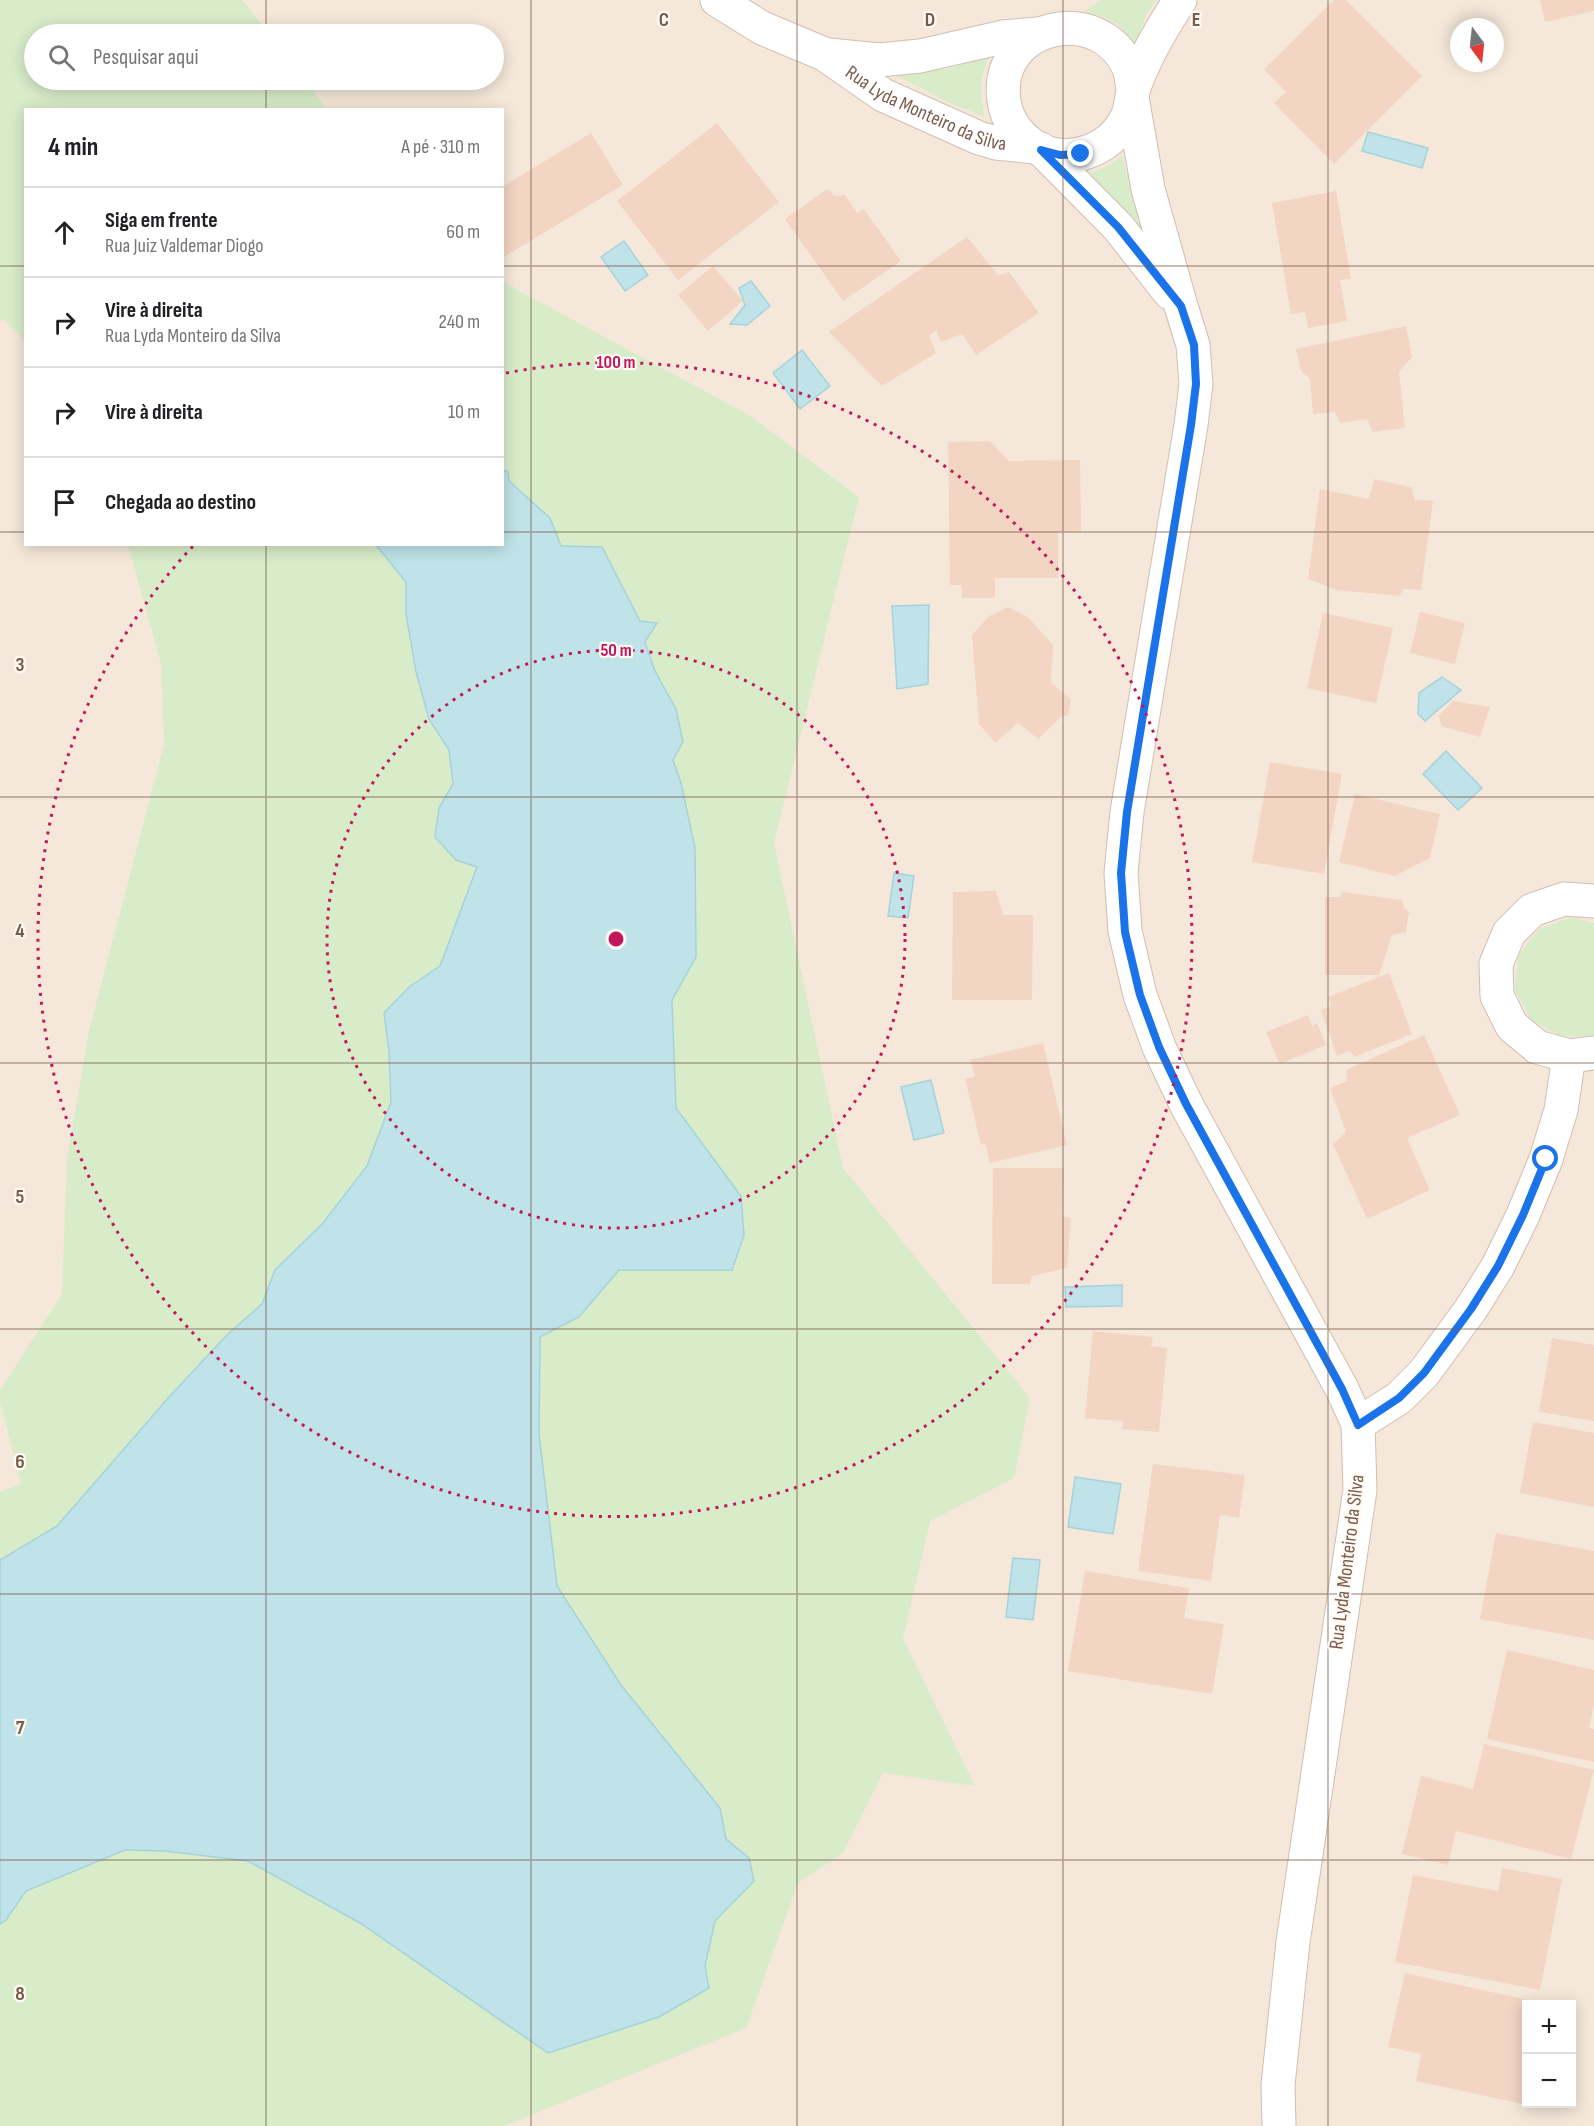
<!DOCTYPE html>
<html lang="pt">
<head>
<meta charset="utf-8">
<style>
  :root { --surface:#fff; --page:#f2f2f2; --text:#202124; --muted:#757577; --line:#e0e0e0 }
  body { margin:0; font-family:"Sofia Sans Condensed",sans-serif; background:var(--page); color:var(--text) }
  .controls { position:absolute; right:18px; bottom:18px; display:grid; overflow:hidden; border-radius:0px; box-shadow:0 3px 15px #0003 }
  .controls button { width:54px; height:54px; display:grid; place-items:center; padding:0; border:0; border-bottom:2px solid var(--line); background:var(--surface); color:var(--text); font:30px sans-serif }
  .compass { position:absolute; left:1450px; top:18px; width:54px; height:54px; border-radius:50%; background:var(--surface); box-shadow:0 3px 15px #0003; rotate:165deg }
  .stop { position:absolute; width:18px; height:18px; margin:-14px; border:4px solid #1a73e8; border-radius:50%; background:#fff }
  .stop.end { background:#1a73e8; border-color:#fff; box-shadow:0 2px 6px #0008 }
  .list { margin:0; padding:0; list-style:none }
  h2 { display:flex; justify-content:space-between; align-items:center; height:78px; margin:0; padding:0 24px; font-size:26px }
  h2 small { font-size:20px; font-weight:400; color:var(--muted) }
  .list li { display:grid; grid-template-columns:39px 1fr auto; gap:18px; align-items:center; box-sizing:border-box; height:90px; padding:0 24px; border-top:2px solid var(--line) }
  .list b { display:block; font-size:22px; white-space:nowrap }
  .list p { margin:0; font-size:20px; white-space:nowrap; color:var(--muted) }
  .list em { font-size:20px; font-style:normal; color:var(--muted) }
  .icon { flex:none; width:33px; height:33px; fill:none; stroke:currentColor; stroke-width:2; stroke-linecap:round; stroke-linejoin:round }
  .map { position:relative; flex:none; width:1594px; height:2126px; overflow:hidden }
  .search { position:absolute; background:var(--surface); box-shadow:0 3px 15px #0003; left:24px; top:24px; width:480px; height:66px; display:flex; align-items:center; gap:15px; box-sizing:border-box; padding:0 21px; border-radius:33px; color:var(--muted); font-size:22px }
  .panel { position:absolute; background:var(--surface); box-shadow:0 3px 15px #0003; left:24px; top:108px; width:480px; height:438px; border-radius:0px }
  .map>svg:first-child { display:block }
</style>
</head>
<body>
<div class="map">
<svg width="1594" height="2126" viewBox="0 0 1594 2126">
  <rect width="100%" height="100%" fill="#fdf6ec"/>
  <path fill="#f5e8da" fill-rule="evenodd" d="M0,0h1594v2126h-1594zM1459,27h36v36h-36zM34,34h460v46h-460zM26,110h476v434h-476zM1526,2004h46v100h-46z"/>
  <path fill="#d8ecc9" d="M0,0h242l27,34h-235v46h270l23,29 -301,1 -1,231 -21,-22 -4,2z
    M1101,0h55l-9,13 -13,33c-16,-26 -21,-27 -50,-34z
    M990,56c-12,25 -10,35 -5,61l-33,-13 -57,-29 56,-7z
    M1122,156l20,75 -52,-58 18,-7z
    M503,282l244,132 112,83 -85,346 69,325 187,230 -16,80 -84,43 -27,118 72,147 -92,-13 -40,80 -45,30 -52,145 -242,98h-504v-202l6,-4 20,-29 99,-41 40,1 83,10 112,62 345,43 10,-45 39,-40 -5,-23 -23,-19 -6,-31 -99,-123 -64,-99 -18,-152 1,-97 39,-20 39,-47 114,-1 12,-35 -3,-38 -65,-87 -4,-109 24,-43 -15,-174 -8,-23 10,-18 -7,-33 -21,-38 -15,-50 -19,-33 -60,-42 -11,-28 -41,-37 -1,-9 -5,-2z
    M128,545h248l30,36v33l23,105 20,31 4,34 -14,24 17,52 21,7 -37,99 -31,21 -25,26 5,38 2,51 -24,64 -44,57 -48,47 -13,34 -36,32 -56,60 -113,130 -57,34v-68l21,-8 -21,-83v-11l62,-96 5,-137 22,-126 75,-286 -3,-81z
    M1572,917l22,6v112l-33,2 -30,-17 -16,-30 3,-34 21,-27z"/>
  <path fill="#bfe3e8" stroke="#a5d3da" stroke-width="1.5" d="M1368,132l60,16 -6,20 -60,-17z
    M624,241l24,34 -23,16 -24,-34z
    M751,281l19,25 -23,19 -17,-1 15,-19 -6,-17z
    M802,350l28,36 -30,23 -27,-36z
    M503,470l5,2 1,9 41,37 11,28 41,1 38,74 17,2 -12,19 10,29 21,38 7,33 -10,18 8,23 14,65 1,109 -24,43 4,108 65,88 3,39 -12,35h-113l-40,47 -39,20 -1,97 18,152 64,99 99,123 6,31 23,19 5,23 -39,40 -10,45 4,22 -50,29 -111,36 -188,-130 -112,-62 -83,-10 -40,-1 -99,41 -20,29 -6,4v-364l57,-34 113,-130 56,-60 36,-32 13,-34 48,-47 44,-57 24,-64 -2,-51 -5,-38 25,-26 31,-21 37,-99 -21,-7 -21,-23 4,-29 14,-24 -4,-34 -20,-31 -13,-47 -10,-58v-32l-30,-37 126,-1z
    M929,605l-1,79 -31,5 -5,-83z
    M1442,677l19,13 -36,31 -7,-7 1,-21z
    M1446,751l36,37 -24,22 -35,-36z
    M894,873l20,3 -6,42 -20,-2z
    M931,1080l13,53 -30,7 -13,-53z
    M1122,1285v21l-56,1 -1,-20z
    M1075,1477l46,7 -8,50 -45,-7z
    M1013,1558l27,2 -7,60 -27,-3z"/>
  <path fill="#f3d5c3" d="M1334,0h12l76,76 -88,88 -60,-61 12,-11 -22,-23z
    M1540,0h54v11l-49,11z
    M717,123l62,79 -101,78 -61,-79z
    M591,133l32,52 -121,73v-71z
    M827,189l8,7 10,-1 12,18 7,-4 37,52 -58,40 -58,-82z
    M1336,191l15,88 -11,1 7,41 -39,7 -3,-16 -14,2 -19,-111z
    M967,237l31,38 11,-3 30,41 -63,42 -14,-21 -21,8 -5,-11 -7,4 7,18 -54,33 -53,-54z
    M713,266l30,35 -35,30 -30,-36z
    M1406,326l6,31 -13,15 6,56 -32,4 -6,-13 -26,4 -7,-11 -21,2 -3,-35 -9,-8 -5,-22z
    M990,441l19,20 71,-1 1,71 -23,1v46h-63v20h-33l-1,-13h-11l-2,-143z
    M1374,479l37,8 4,13 18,1 -12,89 -18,-1 -3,7 -64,-6 -28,-11 12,-90 49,10z
    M1008,607l20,10 25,28 -2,38 20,16 -3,16 -7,2 -23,22 -20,-16 -23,20 -16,-19 -7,-89 17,-19z
    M1420,612l45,11 -10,41 -45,-11z
    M1323,613l70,15 -17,75 -69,-15z
    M1453,701l37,6 -10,30 -39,-11 -2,-11z
    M1270,762l72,12 -18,100 -72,-12z
    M1355,794l85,20 -10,44 -35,18 -56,-14z
    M996,891l7,24h30l-1,85h-80l1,-108z
    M1342,892l60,8 2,8 5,4 -3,20 -14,3 -13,40h-54v-78h15z
    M1389,973l23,61 -58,23 -4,-6 -13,5 -16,-46 10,-4 -3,-9z
    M1308,1015l4,11 5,-3 9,22 -46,19 -14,-32z
    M1424,1035l36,80 -53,23 23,52 -63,29 -34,-75 13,-13 -16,-43 17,-7 -1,-11z
    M1043,1043l24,102 -77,18 -5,-20 -4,2 -16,-66 10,-3 -5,-16z
    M993,1168h71l-1,48 8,2 -4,50 -35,8 -2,8h-38z
    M1093,1331l60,6 -2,9 16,2 -8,84 -37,-3 1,-8 -38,-3z
    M1552,1338l42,7v76l-55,-9z
    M1533,1422l61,11v74l-74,-14z
    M1153,1464l92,11 -6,43 -19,-3 -9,66 -73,-10z
    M1496,1533l98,18v89l-114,-21z
    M1085,1571l104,17 -5,30 40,6 -12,70 -144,-23z
    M1507,1650l87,20v34l-5,24 5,1v33l-107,-23z
    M1484,1744l110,26 -23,89 -115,-28 -8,34 -46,-11 19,-78 52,13z
    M1502,1868l60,11 -22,111 -145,-28 18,-87 85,16z
    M1405,1973l141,31h-20v100h16l-1,4 -125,-27 5,-27 -33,-7z"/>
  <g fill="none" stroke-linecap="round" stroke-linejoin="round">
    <defs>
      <g id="street">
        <path id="s1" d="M717,0l45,28 62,26 59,41 96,43 17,5 39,4"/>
        <path d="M829,55l50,5 41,-4 83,-19 34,-3"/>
        <path d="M1133,90c-1,-7 -2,-16 -4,-22 -30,-68 -136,-43 -125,33 3,20 15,36 33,47 32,18 73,2 89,-29 5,-9 5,-21 8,-31 3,-10 8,-20 12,-29 9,-20 22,-40 34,-59"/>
        <path d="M1132,97l16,92 33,117 12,39 3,39 -5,41 -64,387 -6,61 4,58 15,64 19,52 27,57 156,285 16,35 2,66 -67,452 -15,143 1,41"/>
        <path d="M1041,149l77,78 52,66"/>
        <path d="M1594,901l-30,-2 -32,11 -23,23 -13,31 1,32 15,30 25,21 32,9 25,-3"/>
        <path d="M1358,1424l41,-26 25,-25 47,-64 27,-43 25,-51 23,-56 15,-49 8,-54"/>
      </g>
    </defs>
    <use href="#street" stroke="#d1beb0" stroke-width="35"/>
    <use href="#street" stroke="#fff" stroke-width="33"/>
  </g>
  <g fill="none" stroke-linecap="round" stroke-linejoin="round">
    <path stroke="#1a73e8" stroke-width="8" d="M1081,154l-21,1 -19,-5 77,77 63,79 13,39 2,39 -5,41 -64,387 -6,61 4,59 15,63 19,52 27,57 156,285 16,36 41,-27 25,-25 47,-64 27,-43 25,-51 23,-56"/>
  </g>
  <path fill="none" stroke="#7a5c4d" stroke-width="1.5" stroke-opacity="0.55" d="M266,0v34M531,0v2126M797,0v2126M1063,0v2126M1328,0v2126M266,80v30M0,266h26M502,266h1092M0,532h26M502,532h1092M266,544v1582M0,797h1594M0,1063h1594M0,1329h1594M0,1594h1594M0,1860h1594"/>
  <g fill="none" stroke="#c2185b" stroke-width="3" stroke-dasharray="3 6">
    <circle cx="616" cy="939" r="289"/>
    <path d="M506 373A577 577 0 1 1 194 545"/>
  </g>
  <g text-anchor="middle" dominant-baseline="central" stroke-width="4.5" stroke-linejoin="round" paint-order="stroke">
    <g font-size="20" fill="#7a5c4d" stroke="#fffaf3">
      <text stroke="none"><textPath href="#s1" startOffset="237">Rua Lyda Monteiro da Silva</textPath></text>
      <text transform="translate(1347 1562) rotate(-83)">Rua Lyda Monteiro da Silva</text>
    </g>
  </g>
  <g font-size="20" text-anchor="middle" font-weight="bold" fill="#7a5c4d" stroke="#fffaf3" stroke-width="4.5" stroke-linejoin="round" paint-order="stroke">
    <text x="664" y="26">C</text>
    <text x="930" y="26">D</text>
    <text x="1196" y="26">E</text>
    <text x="20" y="671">3</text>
    <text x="20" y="937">4</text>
    <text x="20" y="1203">5</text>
    <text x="20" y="1468">6</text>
    <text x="20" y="1734">7</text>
    <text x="20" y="2000">8</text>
  </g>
  <circle cx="616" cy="939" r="9" fill="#c2185b" stroke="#fffaf3" stroke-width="3"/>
  <g font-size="18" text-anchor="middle" font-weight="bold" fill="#c2185b" stroke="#fffaf3" stroke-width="4.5" stroke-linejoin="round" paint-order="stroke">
    <text x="616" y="368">100 m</text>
    <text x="616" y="656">50 m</text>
  </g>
</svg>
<div class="controls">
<button>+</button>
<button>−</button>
</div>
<svg class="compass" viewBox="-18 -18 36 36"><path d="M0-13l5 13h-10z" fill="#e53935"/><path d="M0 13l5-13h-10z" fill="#757577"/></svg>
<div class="stop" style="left:1546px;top:1159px"></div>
<div class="stop end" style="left:1081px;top:154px"></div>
<div class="search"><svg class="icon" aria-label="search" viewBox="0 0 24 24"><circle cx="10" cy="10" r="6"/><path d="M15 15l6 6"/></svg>Pesquisar aqui</div>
<section class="panel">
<h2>4 min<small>A pé · 310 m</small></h2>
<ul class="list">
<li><svg class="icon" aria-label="ahead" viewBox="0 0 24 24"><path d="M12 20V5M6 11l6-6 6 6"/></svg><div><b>Siga em frente</b><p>Rua Juiz Valdemar Diogo</p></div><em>60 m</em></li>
<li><svg class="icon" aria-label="right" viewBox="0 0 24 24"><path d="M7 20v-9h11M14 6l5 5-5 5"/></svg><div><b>Vire à direita</b><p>Rua Lyda Monteiro da Silva</p></div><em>240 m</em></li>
<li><svg class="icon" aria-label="right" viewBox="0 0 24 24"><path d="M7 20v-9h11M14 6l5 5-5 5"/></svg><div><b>Vire à direita</b></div><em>10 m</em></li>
<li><svg class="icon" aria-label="arrive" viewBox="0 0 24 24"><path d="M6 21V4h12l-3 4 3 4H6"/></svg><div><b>Chegada ao destino</b></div></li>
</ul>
</section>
</div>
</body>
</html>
